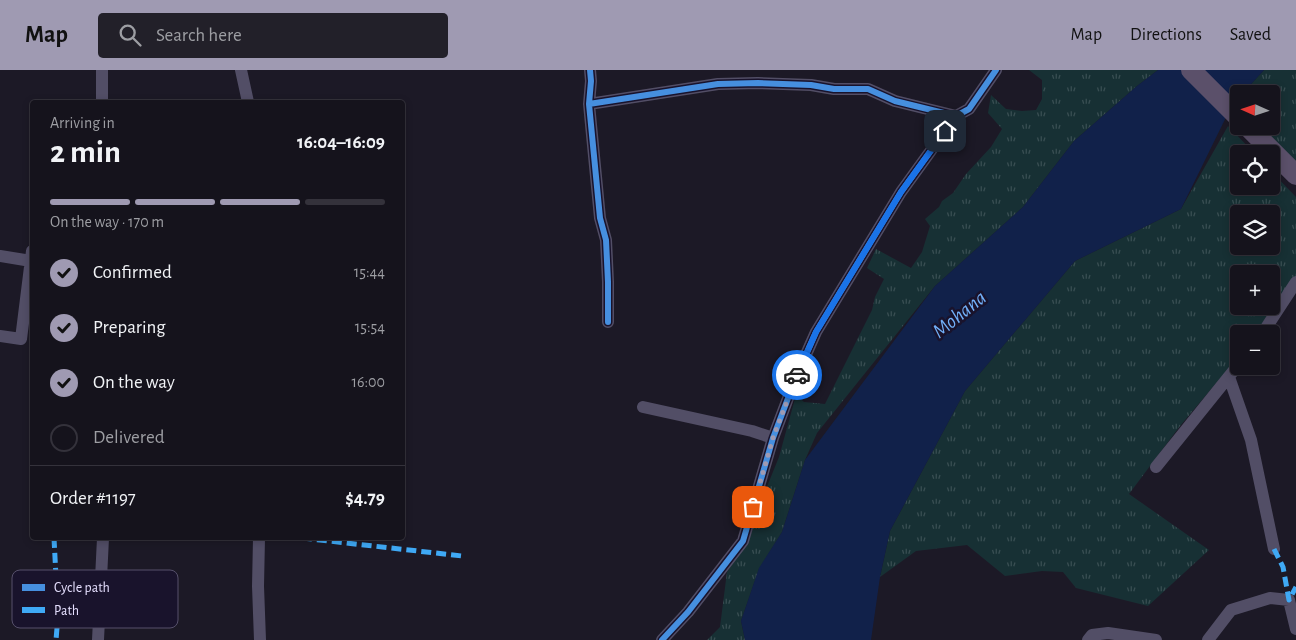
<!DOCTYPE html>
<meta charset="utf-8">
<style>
body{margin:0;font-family:"Alegreya Sans",sans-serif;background:#222029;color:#f1f3f6;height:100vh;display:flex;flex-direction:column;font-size:19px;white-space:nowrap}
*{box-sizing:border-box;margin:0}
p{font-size:16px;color:#9d9ea3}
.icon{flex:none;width:28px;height:28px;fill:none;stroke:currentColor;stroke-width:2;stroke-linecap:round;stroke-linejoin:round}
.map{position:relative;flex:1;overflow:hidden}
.sheet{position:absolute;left:30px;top:30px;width:375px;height:440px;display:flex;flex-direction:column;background:#15131c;border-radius:5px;box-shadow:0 2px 8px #0003,0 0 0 1px #34323b}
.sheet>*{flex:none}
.needle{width:32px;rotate:273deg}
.buttons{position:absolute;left:1230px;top:15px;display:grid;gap:10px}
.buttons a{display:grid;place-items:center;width:50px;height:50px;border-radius:5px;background:#15131c;box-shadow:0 2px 8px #0003,0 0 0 1px #34323b;font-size:25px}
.pin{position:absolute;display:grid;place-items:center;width:42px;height:42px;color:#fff;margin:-21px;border-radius:10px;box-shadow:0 2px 8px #0006}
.courier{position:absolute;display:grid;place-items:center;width:50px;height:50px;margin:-25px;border:4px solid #1a73e8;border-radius:50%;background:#fff;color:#222;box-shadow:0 1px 6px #0007}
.head em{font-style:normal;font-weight:600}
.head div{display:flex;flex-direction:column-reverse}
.head{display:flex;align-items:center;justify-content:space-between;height:85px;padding:0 20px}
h1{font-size:32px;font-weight:600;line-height:38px}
.bar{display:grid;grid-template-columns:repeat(4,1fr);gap:8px 5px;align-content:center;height:60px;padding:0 20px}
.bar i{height:6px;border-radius:4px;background:#34323b}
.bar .current{background:#9f9ab2}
.bar p{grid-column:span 4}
.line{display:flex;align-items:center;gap:12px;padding:0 20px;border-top:1px solid #34323b}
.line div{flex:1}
ol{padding:0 20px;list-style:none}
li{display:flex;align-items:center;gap:15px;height:55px}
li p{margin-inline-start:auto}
li .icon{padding:5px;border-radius:50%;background:#9f9ab2;color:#111;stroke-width:4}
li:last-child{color:#9d9ea3}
li i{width:28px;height:28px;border:2px solid #34323b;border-radius:50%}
header{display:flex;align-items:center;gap:30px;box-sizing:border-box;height:70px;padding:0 25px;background:#9f9ab2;color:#111}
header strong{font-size:24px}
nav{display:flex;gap:28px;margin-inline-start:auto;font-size:18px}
.search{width:350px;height:45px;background:#222029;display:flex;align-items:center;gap:12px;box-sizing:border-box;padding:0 18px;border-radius:5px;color:#9d9ea3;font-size:19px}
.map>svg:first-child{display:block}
.grass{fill:url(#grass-tufts);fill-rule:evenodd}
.water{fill:#11214a}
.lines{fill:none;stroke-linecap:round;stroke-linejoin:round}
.street{stroke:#524e66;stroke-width:12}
.primary{stroke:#5b506a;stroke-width:20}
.quiet{stroke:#3fa9f5;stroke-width:5;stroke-dasharray:10 5;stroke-linecap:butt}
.cycleway-casing{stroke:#19132c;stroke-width:9}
.cycleway{stroke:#468fdf;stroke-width:6}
.done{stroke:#9f9ab2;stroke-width:5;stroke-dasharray:0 9}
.route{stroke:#1a73e8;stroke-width:6}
.labels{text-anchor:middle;stroke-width:5;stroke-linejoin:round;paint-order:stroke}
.water-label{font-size:21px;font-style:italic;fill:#72b0f9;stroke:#19132c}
.key{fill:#19132c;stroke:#56506b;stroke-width:1}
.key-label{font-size:14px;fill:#e5dffe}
</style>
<header>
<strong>Map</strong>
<div class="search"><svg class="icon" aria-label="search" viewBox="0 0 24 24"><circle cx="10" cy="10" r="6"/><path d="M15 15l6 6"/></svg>Search here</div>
<nav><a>Map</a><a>Directions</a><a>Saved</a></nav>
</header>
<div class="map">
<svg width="1296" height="570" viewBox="0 0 1296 570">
<defs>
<pattern id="grass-tufts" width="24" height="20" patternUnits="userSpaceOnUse" patternTransform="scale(1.25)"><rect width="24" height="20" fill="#173034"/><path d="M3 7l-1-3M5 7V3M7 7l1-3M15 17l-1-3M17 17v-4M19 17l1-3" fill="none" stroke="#394e52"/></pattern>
</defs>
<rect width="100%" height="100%" fill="#1c1926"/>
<!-- grass -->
<path class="grass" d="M1029,0h129l-21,16 -63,55 -51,66 -88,79 -118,147 -12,27 -23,72 -23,37 -18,52 4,19h-38l13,-13 7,-55 23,-35 12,-38 17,-42 17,-62 8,7 21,2 47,-94 3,-13 9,-18 -17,-11 9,-19 35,19 11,-16 8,-26 -5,-7 14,-12 3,-6 11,-8 13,-19 25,-27 11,-18 -14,-16 3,-18 15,14 16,2 14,-1 6,-11v-19z
M1264,0h32v96l-42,-40h17v-32h-29z
M1228,56l27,28h-16v32h32v-15l25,26v89l-39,48h-18v22l-59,70 -51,68 80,56 -61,56 -72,-18 -13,-16 -21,-1 -37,5 -38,-31 -51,6 -36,26 10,-46 75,-140 110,-130 106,-52zM1239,144h32v32h-32zM1239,204h32v32h-32z"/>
<!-- water -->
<path class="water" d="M1158,0h106l-22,24h-3v3l-7,8 -51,104 -106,52 -110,130 -75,140 -10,46 -9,63h-126l-4,-19 18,-53 23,-36 23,-72 130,-174 88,-79 51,-66 63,-55z"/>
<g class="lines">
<!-- street -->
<path class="street" d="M241,0l7,32
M590,0l1,11 -2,23 11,114 6,22 2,42v40
M102,32v-32
M589,34l129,-20 40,-1 53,2 23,4h34l27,12 61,15
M0,186l31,5
M1262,264l34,-52
M0,266l21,3 11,-88
M1229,307l22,63 23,109
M643,337l109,24 21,7
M1156,397l83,-103
M259,468l-1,48 2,54
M98,570l5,-102
M662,570l26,-28 55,-71 30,-103 23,-61 20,-45 85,-140 55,-76 13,-7 27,-39
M1088,570l4,-5 16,-2 48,7
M1208,570l23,-30 39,-12 19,2 7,29"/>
<!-- primary -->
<path class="primary" d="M1191,0l48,48
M1247,56l49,49"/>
<!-- quiet -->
<path class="quiet" d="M54,468l4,78 -2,24
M302,468l160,18
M1274,479l9,18 6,33 7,-13"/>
<!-- cycleway casing -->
<g class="cycleway-casing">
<path id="cycleway" d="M590,0l1,11 -2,23 11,114 6,22 2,42v40
M589,34l129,-20 40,-1 53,2 23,4h34l27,12 61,15
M662,570l26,-28 55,-71 30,-103 23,-61 20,-45 85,-140 55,-76 13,-7 27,-39"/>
</g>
<!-- cycleway -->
<use href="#cycleway" class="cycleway"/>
</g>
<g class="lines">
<!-- done -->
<path class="done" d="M753,437l20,-69 24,-63"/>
<!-- route -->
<path class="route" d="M797,305l19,-43 85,-140 44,-61"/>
</g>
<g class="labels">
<!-- water labels -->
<g class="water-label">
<text transform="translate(959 244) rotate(-39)" y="7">Mohana</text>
</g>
</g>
<!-- legend -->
<rect x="12" y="500" width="166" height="58" rx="8" class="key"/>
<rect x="22" y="514" width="23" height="7" fill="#468fdf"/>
<rect x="22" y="537" width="23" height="6" fill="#3fa9f5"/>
<g class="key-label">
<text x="54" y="522">Cycle path</text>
<text x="54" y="545">Path</text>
</g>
</svg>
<div class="buttons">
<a><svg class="needle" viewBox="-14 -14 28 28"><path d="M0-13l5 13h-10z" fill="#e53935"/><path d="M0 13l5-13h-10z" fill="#9d9ea3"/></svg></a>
<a><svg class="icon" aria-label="locate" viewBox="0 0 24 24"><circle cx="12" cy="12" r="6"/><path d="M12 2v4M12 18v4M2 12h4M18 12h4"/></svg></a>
<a><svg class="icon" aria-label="layers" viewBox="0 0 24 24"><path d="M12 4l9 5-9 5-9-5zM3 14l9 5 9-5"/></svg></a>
<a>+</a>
<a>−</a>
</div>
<div class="pin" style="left:753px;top:437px;background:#ea580c"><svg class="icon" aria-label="bag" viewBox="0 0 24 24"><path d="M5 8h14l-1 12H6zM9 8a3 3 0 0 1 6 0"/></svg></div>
<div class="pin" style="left:945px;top:61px;background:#1f2937"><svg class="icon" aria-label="home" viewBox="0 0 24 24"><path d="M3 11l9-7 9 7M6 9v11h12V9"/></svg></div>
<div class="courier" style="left:797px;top:305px"><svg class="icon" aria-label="car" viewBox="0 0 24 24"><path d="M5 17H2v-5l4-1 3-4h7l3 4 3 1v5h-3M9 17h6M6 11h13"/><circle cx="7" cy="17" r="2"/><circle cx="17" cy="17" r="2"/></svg></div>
<section class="sheet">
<div class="head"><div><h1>2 min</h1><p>Arriving in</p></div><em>16:04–16:09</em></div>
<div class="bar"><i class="current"></i><i class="current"></i><i class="current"></i><i></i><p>On the way · 170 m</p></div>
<ol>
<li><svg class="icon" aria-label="check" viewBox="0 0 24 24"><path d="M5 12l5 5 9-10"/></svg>Confirmed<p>15:44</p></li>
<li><svg class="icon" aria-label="check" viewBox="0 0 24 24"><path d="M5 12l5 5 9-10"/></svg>Preparing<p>15:54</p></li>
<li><svg class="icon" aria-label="check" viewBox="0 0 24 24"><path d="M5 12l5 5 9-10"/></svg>On the way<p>16:00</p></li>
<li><i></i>Delivered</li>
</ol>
<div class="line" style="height:65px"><div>Order #1197</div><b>$4.79</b></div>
</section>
</div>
